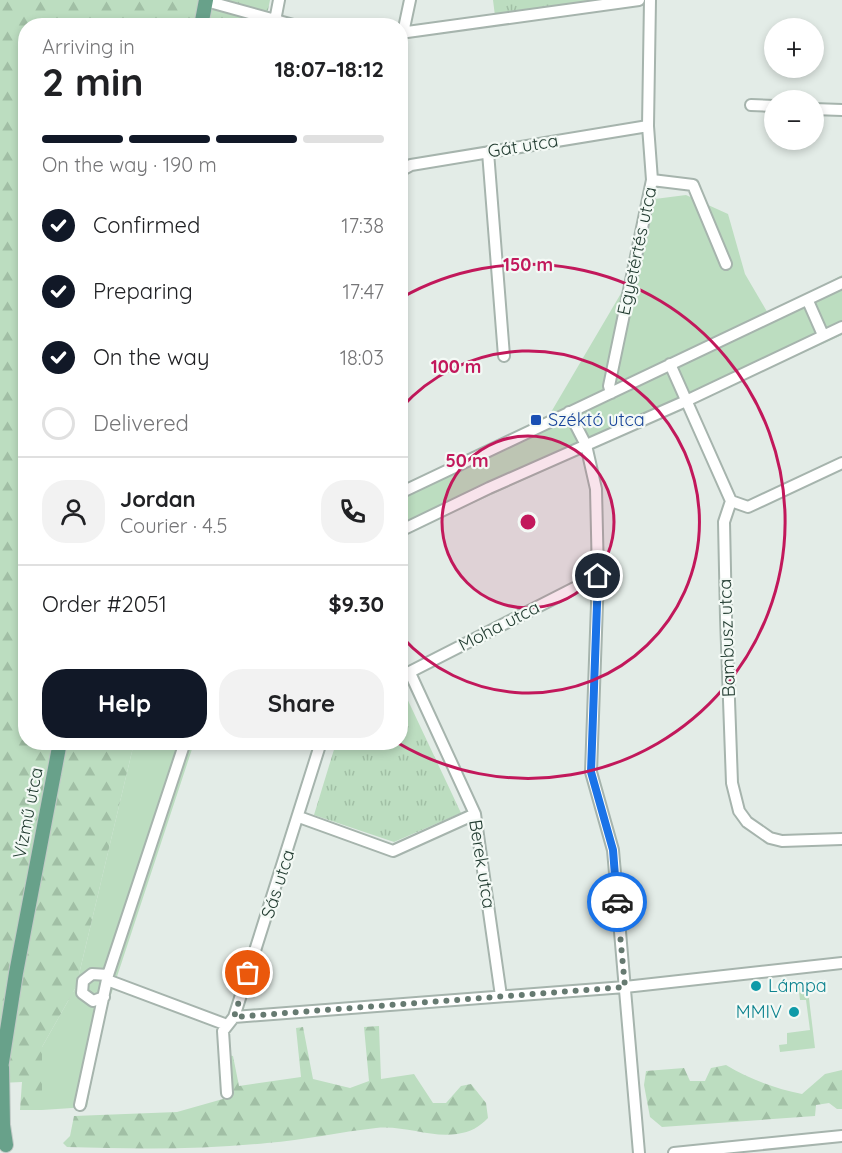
<!DOCTYPE html>
<meta charset="utf-8">
<style>
body{margin:0;font-family:Quicksand,sans-serif;background:#f2f2f2;color:#202124;height:100vh;display:flex;flex-direction:column;font-size:22px;white-space:nowrap}
*{box-sizing:border-box;margin:0}
p{font-size:20px;color:#757577}
.icon{flex:none;width:33px;height:33px;fill:none;stroke:currentColor;stroke-width:2;stroke-linecap:round;stroke-linejoin:round}
.map{position:relative;flex:1;overflow:hidden}
.drawer{position:absolute;left:18px;top:18px;width:390px;height:732px;display:flex;flex-direction:column;background:#fff;border-radius:24px;box-shadow:0 3px 9px #0003}
.drawer>*{flex:none}
.controls{position:absolute;left:764px;top:18px;display:grid;gap:12px}
.controls a{display:grid;place-items:center;width:60px;height:60px;border-radius:50%;background:#fff;box-shadow:0 3px 9px #0003;font-size:30px}
.pin{position:absolute;display:grid;place-items:center;width:51px;height:51px;color:#fff;margin:-26px;border:3px solid #fff;border-radius:50%;box-shadow:0 2px 6px #0007}
.courier{position:absolute;display:grid;place-items:center;width:60px;height:60px;margin:-30px;border:4px solid #1a73e8;border-radius:50%;background:#fff;color:#222;box-shadow:0 2px 8px #0007}
.headline em{font-style:normal;font-weight:800}
.headline div{display:flex;flex-direction:column-reverse}
.headline{display:flex;align-items:center;justify-content:space-between;height:102px;padding:0 24px}
h1{font-size:39px;font-weight:800;line-height:45px}
.bar{display:grid;grid-template-columns:repeat(4,1fr);gap:9px 6px;align-content:center;height:72px;padding:0 24px}
.bar i{height:8px;border-radius:4px;background:#e0e0e0}
.bar .on{background:#111827}
.bar p{grid-column:span 4}
.line{display:flex;align-items:center;gap:15px;padding:0 24px;border-top:2px solid #e0e0e0}
.line div{flex:1}
.round{display:grid;place-items:center;flex:none;width:63px;height:63px;border-radius:24px;background:#f2f2f2}
ol{padding:0 24px;list-style:none}
li{display:flex;align-items:center;gap:18px;height:66px}
li p{margin-inline-start:auto}
li .icon{padding:6px;border-radius:50%;background:#111827;color:#fff;stroke-width:4}
li:last-child{color:#757577}
li i{width:33px;height:33px;border:3px solid #e0e0e0;border-radius:50%}
.action{display:flex;gap:12px;margin-top:auto;padding:12px 24px}
.action a{flex:1;height:69px;border-radius:24px;background:#111827;color:#fff;font-size:24px;font-weight:800;line-height:69px;text-align:center}
.action a+a{background:#f2f2f2;color:#202124}
.map>svg:first-child{display:block}
.grass{fill:#bcddc0}
.forest{fill:url(#forest-firs)}
.park{fill:url(#park-tufts)}
.lines{fill:none;stroke-linecap:round;stroke-linejoin:round}
.minor-casing{stroke:#a6b4ad;stroke-width:14}
.major-casing{stroke:#c1c9c6;stroke-width:16}
.minor{stroke:#fff;stroke-width:10}
.major{stroke:#68a18a;stroke-width:14}
.done{stroke:#667a71;stroke-width:6;stroke-dasharray:0 10.8}
.route{stroke:#1a73e8;stroke-width:8}
.ring{fill:none;stroke:#c2185b;stroke-width:3}
.transit-dot{fill:#1a4fb4;stroke:#f3f9f5;stroke-width:2}
.culture-dot{fill:#0f9aa8;stroke:#f3f9f5;stroke-width:2}
.labels{text-anchor:middle;stroke-width:4.5;stroke-linejoin:round;paint-order:stroke}
.street-label{font-size:18px;fill:#233d32;stroke:#f3f9f5}
.transit-label{font-size:18px;fill:#164399;stroke:#f3f9f5;text-anchor:start}
.culture-label{font-size:18px;fill:#0d838f;stroke:#f3f9f5;text-anchor:start}
.centre{fill:#c2185b;stroke:#f3f9f5;stroke-width:3}
.ring-label{font-size:18px;text-anchor:middle;font-weight:bold;fill:#c2185b;stroke:#f3f9f5;stroke-width:4.5;stroke-linejoin:round;paint-order:stroke}
</style>
<div class="map">
<svg width="842" height="1153" viewBox="0 0 842 1153">
<defs>
<pattern id="forest-firs" width="22" height="20" patternUnits="userSpaceOnUse" patternTransform="scale(1.5)"><rect width="22" height="20" fill="#bcddc0"/><path d="M5 1l3.5 6h-7zM16 11l3.5 6h-7z" fill="#a1bfa5"/></pattern>
<pattern id="park-tufts" width="24" height="20" patternUnits="userSpaceOnUse" patternTransform="scale(1.5)"><rect width="24" height="20" fill="#bcddc0"/><path d="M3 7l-1-3M5 7V3M7 7l1-3M15 17l-1-3M17 17v-4M19 17l1-3" fill="none" stroke="#a1bfa5"/></pattern>
</defs>
<rect width="100%" height="100%" fill="#e3ece7"/>
<!-- grass -->
<path class="grass" d="M686,195l42,19 17,60 24,41 73,-40v60l-441,201 -1,-48 147,-69 76,-129 24,-90z
M134,743h60l-91,276 -16,88 -45,3v-63l34,-60z
M807,982l8,66 -35,4 -1,-7 8,-1v-11l23,-3 -4,-30h-6l-2,-17z"/>
<!-- forest -->
<path class="forest" d="M0,0h270l-5,25 -239,1v716l108,1 -58,244 -34,60v63h-22l2,-28 -22,1z
M379,1026l2,53 33,-5 19,29h13l15,-17 10,-2 15,19 2,15c-9,9 -17,14 -31,16 -27,4 -53,-9 -81,-6 -36,4 -72,12 -109,15 -66,7 -134,6 -200,4l-4,-4 7,-7 4,-20 103,-4 53,-15 -3,-42 6,1 6,30 62,-9 -5,-49 7,-1 10,52 37,9 19,-7 -5,-54z
M726,1065c23,14 50,24 76,29l23,-20 17,-4v39h-5l-8,-6 -13,2 -1,11 -153,11 -12,-10 -6,-32 2,-14 38,-3 6,13h15l6,-13z"/>
<!-- park -->
<path class="park" d="M493,0h107l-105,16z
M404,692l57,121 -67,29 -80,-27 22,-72 64,-1 1,-48z"/>
<g class="lines">
<!-- minor casing -->
<g class="minor-casing">
<path id="minor" d="M206,1l91,25
M274,26l5,-26
M400,33l239,-33
M403,33l7,-33
M751,105l23,1
M813,109l29,1
M488,152l16,204
M400,171l11,-6 237,-39
M652,180l41,5 33,79
M808,301l15,34
M670,364l61,137 -7,21 2,95 6,166 7,28 8,11 23,16 12,3 60,-2
M611,393l-2,-7 43,-206 -4,-54 2,-126
M569,412l17,33 10,44 2,87 -7,196 22,78 26,303
M400,493l442,-210
M731,501l17,6 94,-44
M400,531l89,-43 197,-87 156,-74
M410,673l65,141 26,182
M400,677l198,-101
M299,817l94,34 82,-37
M107,980l120,45
M104,997l-11,4 -11,-8 1,-12 9,-7 16,1
M234,1017l391,-30 217,-24
M227,1093l-4,-62 11,-14 87,-275
M80,1105l28,-130 77,-233
M674,1153l168,-17"/>
</g>
<!-- major casing -->
<g class="major-casing">
<path id="major" d="M201,26l5,-26
M2,1067l1,58 3,20
M0,1075l16,-102 44,-231"/>
</g>
<!-- minor -->
<use href="#minor" class="minor"/>
<!-- major -->
<use href="#major" class="major"/>
</g>
<g class="lines">
<!-- done -->
<path class="done" d="M248,973l-14,44 391,-30 -8,-85"/>
<!-- route -->
<path class="route" d="M598,576l-7,196 22,78 4,52"/>
</g>
<!-- distance rings -->
<circle cx="528" cy="522" r="86" fill="#c2185b" fill-opacity=".12"/>
<g class="ring">
<circle cx="528" cy="522" r="86"/>
<path d="M401 408A171 171 0 1 1 401 636"/>
<path d="M401 298A257 257 0 1 1 398 743"/>
</g>
<!-- markers -->
<rect class="transit-dot" x="530" y="414" width="12" height="12" rx="3"/>
<g class="culture-dot">
<circle cx="756" cy="986" r="6"/>
<circle cx="794" cy="1012" r="6"/>
</g>
<g class="labels">
<!-- street labels -->
<g class="street-label">
<text transform="translate(523 146) rotate(-9)" y="6">Gát utca</text>
<text transform="translate(637 251) rotate(-78)" y="6">Egyetértés utca</text>
<text transform="translate(499 626) rotate(-27)" y="6">Moha utca</text>
<text transform="translate(727 638) rotate(-92)" y="6">Bambusz utca</text>
<text transform="translate(28 813) rotate(-79)" y="6">Vízmű utca</text>
<text transform="translate(482 864) rotate(81)" y="6">Berek utca</text>
<text transform="translate(278 884) rotate(-72)" y="6">Sás utca</text>
</g>
<!-- transit labels -->
<g class="transit-label">
<text x="548" y="426">Széktó utca</text>
</g>
<!-- culture labels -->
<g class="culture-label">
<text x="768" y="992">Lámpa</text>
<text x="782" y="1018" text-anchor="end">MMIV</text>
</g>
</g>
<circle cx="528" cy="522" r="9" class="centre"/>
<g class="ring-label">
<text x="528" y="271">150 m</text>
<text x="456" y="373">100 m</text>
<text x="467" y="467">50 m</text>
</g>
</svg>
<div class="controls">
<a>+</a>
<a>−</a>
</div>
<div class="pin" style="left:248px;top:973px;background:#ea580c"><svg class="icon" aria-label="bag" viewBox="0 0 24 24"><path d="M5 8h14l-1 12H6zM9 8a3 3 0 0 1 6 0"/></svg></div>
<div class="pin" style="left:598px;top:576px;background:#1f2937"><svg class="icon" aria-label="home" viewBox="0 0 24 24"><path d="M3 11l9-7 9 7M6 9v11h12V9"/></svg></div>
<div class="courier" style="left:617px;top:902px"><svg class="icon" aria-label="car" viewBox="0 0 24 24"><path d="M5 17H2v-5l4-1 3-4h7l3 4 3 1v5h-3M9 17h6M6 11h13"/><circle cx="7" cy="17" r="2"/><circle cx="17" cy="17" r="2"/></svg></div>
<section class="drawer">
<div class="headline"><div><h1>2 min</h1><p>Arriving in</p></div><em>18:07–18:12</em></div>
<div class="bar"><i class="on"></i><i class="on"></i><i class="on"></i><i></i><p>On the way · 190 m</p></div>
<ol>
<li><svg class="icon" aria-label="check" viewBox="0 0 24 24"><path d="M5 12l5 5 9-10"/></svg>Confirmed<p>17:38</p></li>
<li><svg class="icon" aria-label="check" viewBox="0 0 24 24"><path d="M5 12l5 5 9-10"/></svg>Preparing<p>17:47</p></li>
<li><svg class="icon" aria-label="check" viewBox="0 0 24 24"><path d="M5 12l5 5 9-10"/></svg>On the way<p>18:03</p></li>
<li><i></i>Delivered</li>
</ol>
<div class="line" style="height:108px"><a class="round"><svg class="icon" aria-label="person" viewBox="0 0 24 24"><circle cx="12" cy="8" r="4"/><path d="M4 21q1-7 8-7t8 7"/></svg></a><div><b>Jordan</b><p>Courier · 4.5</p></div><a class="round"><svg class="icon" aria-label="phone" viewBox="0 0 24 24"><path d="M5 4h4l2 5-3 2q2 4 5 5l2-3 5 2v4C11 20 4 13 5 4z"/></svg></a></div>
<div class="line" style="height:78px"><div>Order #2051</div><b>$9.30</b></div>
<div class="action"><a>Help</a><a>Share</a></div>
</section>
</div>
